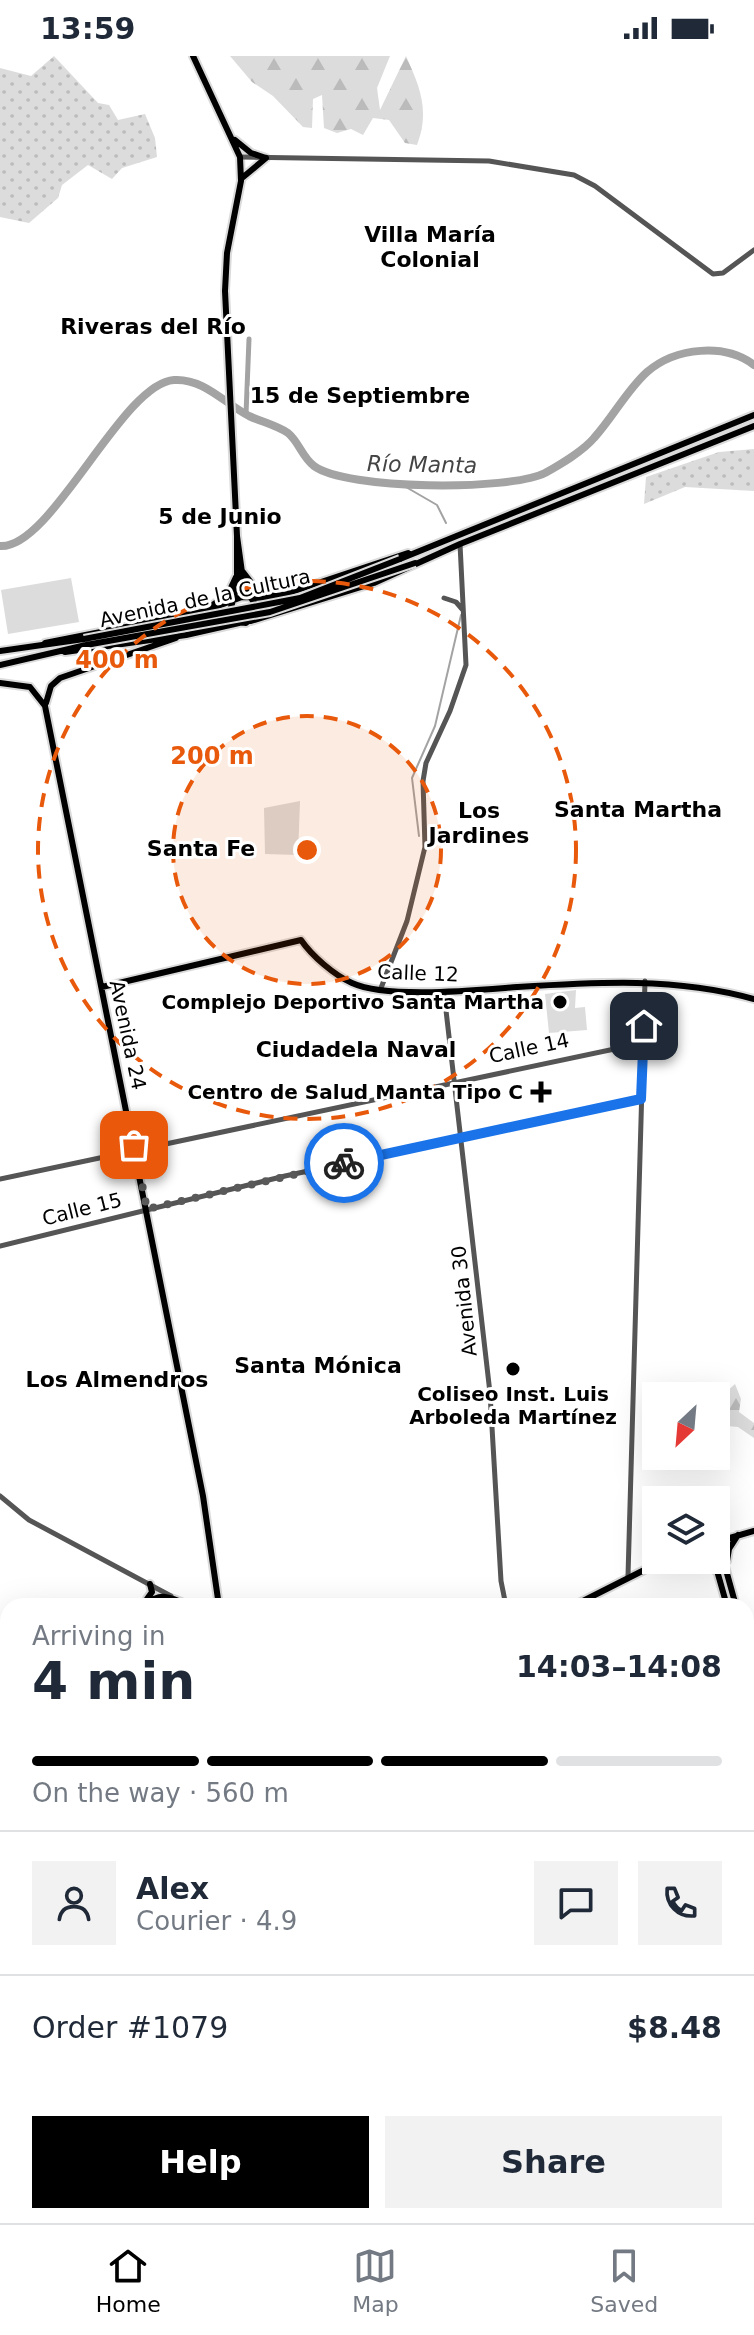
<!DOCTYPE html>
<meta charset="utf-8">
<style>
body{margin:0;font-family:"DejaVu Sans",sans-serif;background:#f2f2f3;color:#1f2937;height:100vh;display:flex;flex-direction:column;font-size:30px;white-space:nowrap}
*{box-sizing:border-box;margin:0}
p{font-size:26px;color:#747a83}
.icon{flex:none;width:44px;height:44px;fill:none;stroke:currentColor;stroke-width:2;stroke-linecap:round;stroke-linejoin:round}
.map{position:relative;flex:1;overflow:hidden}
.side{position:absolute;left:0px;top:1542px;width:754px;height:626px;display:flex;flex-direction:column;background:#fff;border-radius:24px 24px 0 0;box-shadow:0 8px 32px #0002}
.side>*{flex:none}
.needle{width:52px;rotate:206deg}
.buttons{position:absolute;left:642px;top:1326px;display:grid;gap:16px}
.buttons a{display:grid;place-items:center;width:88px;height:88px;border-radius:0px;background:#fff;box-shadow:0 8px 32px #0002;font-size:40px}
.pin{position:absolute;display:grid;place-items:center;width:68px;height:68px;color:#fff;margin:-34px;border-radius:16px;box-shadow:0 4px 12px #0006}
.courier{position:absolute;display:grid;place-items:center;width:80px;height:80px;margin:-40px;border:6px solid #1a73e8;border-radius:50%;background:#fff;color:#222;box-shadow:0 2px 10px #0007}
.head em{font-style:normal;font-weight:700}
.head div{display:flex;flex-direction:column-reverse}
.head{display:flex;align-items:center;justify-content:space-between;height:136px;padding:0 32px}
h1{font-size:52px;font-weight:700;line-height:60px}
.bar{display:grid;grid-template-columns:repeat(4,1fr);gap:12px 8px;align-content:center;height:96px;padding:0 32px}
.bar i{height:10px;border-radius:6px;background:#e0e1e3}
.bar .active{background:#000}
.bar p{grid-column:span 4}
.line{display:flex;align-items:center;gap:20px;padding:0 32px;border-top:2px solid #e0e1e3}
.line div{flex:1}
.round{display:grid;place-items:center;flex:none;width:84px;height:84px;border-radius:0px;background:#f2f2f3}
.cta{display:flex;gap:16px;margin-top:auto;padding:16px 32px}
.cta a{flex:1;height:92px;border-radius:0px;background:#000;color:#fff;font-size:32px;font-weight:700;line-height:92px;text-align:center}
.cta a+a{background:#f2f2f3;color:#1f2937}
.status{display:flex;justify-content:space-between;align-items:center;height:56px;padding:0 40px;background:#fff;direction:ltr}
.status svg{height:22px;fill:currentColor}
.dock{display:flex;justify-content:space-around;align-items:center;height:112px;border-top:2px solid #e0e1e3;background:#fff;font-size:22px;color:#747a83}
.dock a{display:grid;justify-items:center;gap:4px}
.dock .active{color:#000}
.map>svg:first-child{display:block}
.grass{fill:url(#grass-dots)}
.forest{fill:url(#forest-firs)}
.pitch{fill:#dcdcdc}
.water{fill:#a3a3a3}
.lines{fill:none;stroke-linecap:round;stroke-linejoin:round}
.stream{stroke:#a3a3a3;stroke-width:2}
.canal{stroke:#a3a3a3;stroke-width:5}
.river{stroke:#a3a3a3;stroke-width:8}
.major-casing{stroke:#dbdbdb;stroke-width:10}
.minor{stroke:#555;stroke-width:5}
.major{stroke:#000;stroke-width:6}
.major-bridge-casing{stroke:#dbdbdb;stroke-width:10;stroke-linecap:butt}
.major-bridge{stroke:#000;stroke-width:6}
.done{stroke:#595959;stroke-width:8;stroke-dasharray:0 14.4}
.route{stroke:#1a73e8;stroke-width:10}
.ring{fill:none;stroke:#e8590c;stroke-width:4;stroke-dasharray:14 10}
.poi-dot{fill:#000;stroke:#fff;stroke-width:3}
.labels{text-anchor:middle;stroke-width:6;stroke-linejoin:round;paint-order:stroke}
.street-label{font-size:20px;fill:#000;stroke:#fff}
.poi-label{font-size:20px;font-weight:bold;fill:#000;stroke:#fff;text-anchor:end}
.neighbourhood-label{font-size:22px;font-weight:bold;fill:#000;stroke:#fff}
.water-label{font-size:22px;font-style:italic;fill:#444;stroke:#fff}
.centre{fill:#e8590c;stroke:#fff;stroke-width:4}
.ring-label{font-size:24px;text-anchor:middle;font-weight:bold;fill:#e8590c;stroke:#fff;stroke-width:6;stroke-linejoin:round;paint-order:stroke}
</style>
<div class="status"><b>13:59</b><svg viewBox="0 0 49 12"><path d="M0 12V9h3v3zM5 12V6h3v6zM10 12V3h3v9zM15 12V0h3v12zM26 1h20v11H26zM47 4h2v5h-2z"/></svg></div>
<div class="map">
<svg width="754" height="2167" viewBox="0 0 754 2167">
<defs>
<pattern id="grass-dots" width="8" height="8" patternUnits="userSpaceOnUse" patternTransform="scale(2)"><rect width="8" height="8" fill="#dcdcdc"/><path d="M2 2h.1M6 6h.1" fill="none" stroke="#bbb" stroke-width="1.8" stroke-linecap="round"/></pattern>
<pattern id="forest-firs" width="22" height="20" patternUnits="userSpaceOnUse" patternTransform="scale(2)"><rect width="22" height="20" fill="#dcdcdc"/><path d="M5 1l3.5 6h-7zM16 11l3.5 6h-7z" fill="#bbb"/></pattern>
</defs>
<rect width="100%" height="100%" fill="#fff"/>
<!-- grass -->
<path class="grass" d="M54,0l44,47 11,2 9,15 27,-6 10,24 2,19 -35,11 -10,11 -24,-14 -26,20 -4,13 -29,25 -29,-6v-149l31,8z
M754,393v42l-69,-4 -41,17 2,-27 73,-25z"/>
<!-- forest -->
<path class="forest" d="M230,0h160l-13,32 3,22 26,-54c14,31 24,55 11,89l-12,-2 -16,-23 -16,-2 -10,17 -12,-6 -14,4 -13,-5 -2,-33 -9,4 -1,29 -9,-1 -30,-31 -21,-14z
M735,1328l6,15 -2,13 15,11v15l-16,-11 -22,-2v-24z"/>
<!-- pitch -->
<path class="pitch" d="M71,522l8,44 -71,12 -7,-44z
M300,745l-2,54 -33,-1 -1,-46z
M576,934l-1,18 10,-1 2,23 -38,3 -4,-39z"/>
<!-- water -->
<path class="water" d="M0,1847h8v313h738v-218l8,1v224h-754z"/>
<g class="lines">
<!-- stream -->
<path class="stream" d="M399,427l38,22 9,18
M419,780l-7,-58 23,-52 26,-111"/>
<!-- canal -->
<path class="canal" d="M246,358l3,-75"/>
<!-- river -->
<path class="river" d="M0,490c51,4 122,-163 174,-166 30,-2 51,24 75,36 13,6 27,9 39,17 11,9 14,24 26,33 32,24 195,25 231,7 16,-9 37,-21 49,-35 19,-21 33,-48 53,-66 29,-25 78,-29 107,-7"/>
<!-- major casing -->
<g class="major-casing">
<path id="major" d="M193,0l47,101 1,24 -14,72 -2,38 12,245 7,51 11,17v12l-9,7 -8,-1 -8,-11 7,-25v-50
M235,84l16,13 15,5
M242,122l24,-20
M400,503l354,-144
M243,516l13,17 22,6
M210,551l18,-13 8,-17
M251,565l123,-38 86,-39 294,-118
M45,587l157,-31 40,-15 31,1 135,-45
M0,595l84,-12
M65,596l121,-17 53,-12
M0,609l86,-20
M0,627l30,4 15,19 158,790 16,110
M46,647l5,-17 9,-8 116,-40
M102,931l199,-47c11,16 33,35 51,43 35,16 125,7 165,4 80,-5 159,-10 237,12
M718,1485l18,65
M716,1486l38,-11
M704,1504l12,11
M714,1504l13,46
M727,1505l2,-12 9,-14
M147,1543l5,-7 -2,-8
M143,1550c18,-15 28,-9 47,0
M154,1550l24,-5
M573,1550l91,-46
M746,1667l8,75
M0,1705l8,2
M0,1713l8,3
M746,1753l5,46"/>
</g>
<!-- minor -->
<path class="minor" d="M240,101l249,4 85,14 21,11 118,88 10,-1 31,-23
M444,542l12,4 6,7
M381,932l26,-67 18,-74 -2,-66 3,-18 24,-52 16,-46 -6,-121
M444,937l46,400 11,188 5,25
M0,1123l643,-136
M0,1190l285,-70 356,-77
M0,1440l29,24 142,76
M628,1520l17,-595"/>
<!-- major -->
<use href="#major" class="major"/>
<!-- major-bridge casing -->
<g class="major-bridge-casing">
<path id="major-bridge" d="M84,583l216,-41 100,-39
M86,589l184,-33 145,-49"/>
</g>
<!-- major-bridge -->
<use href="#major-bridge" class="major-bridge"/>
</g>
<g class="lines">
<!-- done -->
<path class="done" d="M134,1089l13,64 197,-46"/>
<!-- route -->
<path class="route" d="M344,1107l297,-64 3,-73"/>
</g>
<!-- distance rings -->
<circle cx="307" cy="794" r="134" fill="#e8590c" fill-opacity=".12"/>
<g class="ring">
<circle cx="307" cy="794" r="134"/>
<circle cx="307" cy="794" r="269"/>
</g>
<!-- markers -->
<g class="poi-dot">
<circle cx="560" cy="946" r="8"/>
<path d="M537 1024h8v8h8v8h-8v8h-8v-8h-8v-8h8z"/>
<circle cx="513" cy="1313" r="8"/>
</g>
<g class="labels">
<!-- street labels -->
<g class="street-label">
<text transform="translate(205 542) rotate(-12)" y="7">Avenida de la Cultura</text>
<text transform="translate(418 917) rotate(2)" y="7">Calle 12</text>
<text transform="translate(128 979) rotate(78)" y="7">Avenida 24</text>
<text transform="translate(529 992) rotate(-12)" y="7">Calle 14</text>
<text transform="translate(82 1153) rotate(-14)" y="7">Calle 15</text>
<text transform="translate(464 1245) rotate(-96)" y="7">Avenida 30</text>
</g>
<!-- poi labels -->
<g class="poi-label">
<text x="544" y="953">Complejo Deportivo Santa Martha</text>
<text x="523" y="1043">Centro de Salud Manta Tipo C</text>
<text x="513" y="1345" text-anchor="middle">Coliseo Inst. Luis<tspan x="513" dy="23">Arboleda Martínez</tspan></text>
</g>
<!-- neighbourhood labels -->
<g class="neighbourhood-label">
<text x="430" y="186">Villa María<tspan x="430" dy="25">Colonial</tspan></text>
<text x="153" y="278">Riveras del Río</text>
<text x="360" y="347">15 de Septiembre</text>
<text x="220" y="468">5 de Junio</text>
<text x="638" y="761">Santa Martha</text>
<text x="479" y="762">Los<tspan x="479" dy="25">Jardines</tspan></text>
<text x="201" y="800">Santa Fe</text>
<text x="356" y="1001">Ciudadela Naval</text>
<text x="318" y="1317">Santa Mónica</text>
<text x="117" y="1331">Los Almendros</text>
</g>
<!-- water labels -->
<g class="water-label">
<text transform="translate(422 408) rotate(1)" y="8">Río Manta</text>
</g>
</g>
<circle cx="307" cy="794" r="12" class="centre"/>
<g class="ring-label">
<text x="117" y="612">400 m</text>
<text x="212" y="708">200 m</text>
</g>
</svg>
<div class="buttons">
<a><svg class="needle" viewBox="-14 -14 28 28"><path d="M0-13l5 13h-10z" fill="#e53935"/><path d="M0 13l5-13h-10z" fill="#747a83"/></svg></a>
<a><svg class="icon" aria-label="layers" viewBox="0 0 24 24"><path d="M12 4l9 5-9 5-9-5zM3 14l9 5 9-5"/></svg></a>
</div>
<div class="pin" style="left:134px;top:1089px;background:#ea580c"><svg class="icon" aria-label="bag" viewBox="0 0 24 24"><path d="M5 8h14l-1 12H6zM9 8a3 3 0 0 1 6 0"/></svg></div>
<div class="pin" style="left:644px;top:970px;background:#1f2937"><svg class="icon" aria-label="home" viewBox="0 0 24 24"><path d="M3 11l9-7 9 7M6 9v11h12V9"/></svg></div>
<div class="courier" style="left:344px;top:1107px"><svg class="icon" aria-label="bike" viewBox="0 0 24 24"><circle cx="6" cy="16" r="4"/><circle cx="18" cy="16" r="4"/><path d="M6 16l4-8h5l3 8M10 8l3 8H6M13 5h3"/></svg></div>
<section class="side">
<div class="head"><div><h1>4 min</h1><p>Arriving in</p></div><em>14:03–14:08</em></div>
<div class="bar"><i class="active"></i><i class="active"></i><i class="active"></i><i></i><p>On the way · 560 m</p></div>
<div class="line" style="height:144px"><a class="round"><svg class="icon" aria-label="person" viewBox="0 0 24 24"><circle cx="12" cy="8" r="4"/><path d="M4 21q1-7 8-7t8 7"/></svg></a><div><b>Alex</b><p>Courier · 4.9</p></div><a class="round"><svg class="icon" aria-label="chat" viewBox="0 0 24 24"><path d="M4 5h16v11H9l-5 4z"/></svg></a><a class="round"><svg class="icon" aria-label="phone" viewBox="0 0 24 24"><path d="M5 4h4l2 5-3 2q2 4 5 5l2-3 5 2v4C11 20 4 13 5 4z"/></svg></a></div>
<div class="line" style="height:104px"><div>Order #1079</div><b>$8.48</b></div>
<div class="cta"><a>Help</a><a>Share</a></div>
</section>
</div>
<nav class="dock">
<a class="active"><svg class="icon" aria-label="home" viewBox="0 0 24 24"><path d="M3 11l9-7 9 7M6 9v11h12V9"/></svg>Home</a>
<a><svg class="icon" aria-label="map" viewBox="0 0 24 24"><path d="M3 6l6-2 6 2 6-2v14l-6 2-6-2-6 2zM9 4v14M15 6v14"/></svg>Map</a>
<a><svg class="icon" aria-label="saved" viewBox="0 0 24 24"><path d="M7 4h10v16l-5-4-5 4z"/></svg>Saved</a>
</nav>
